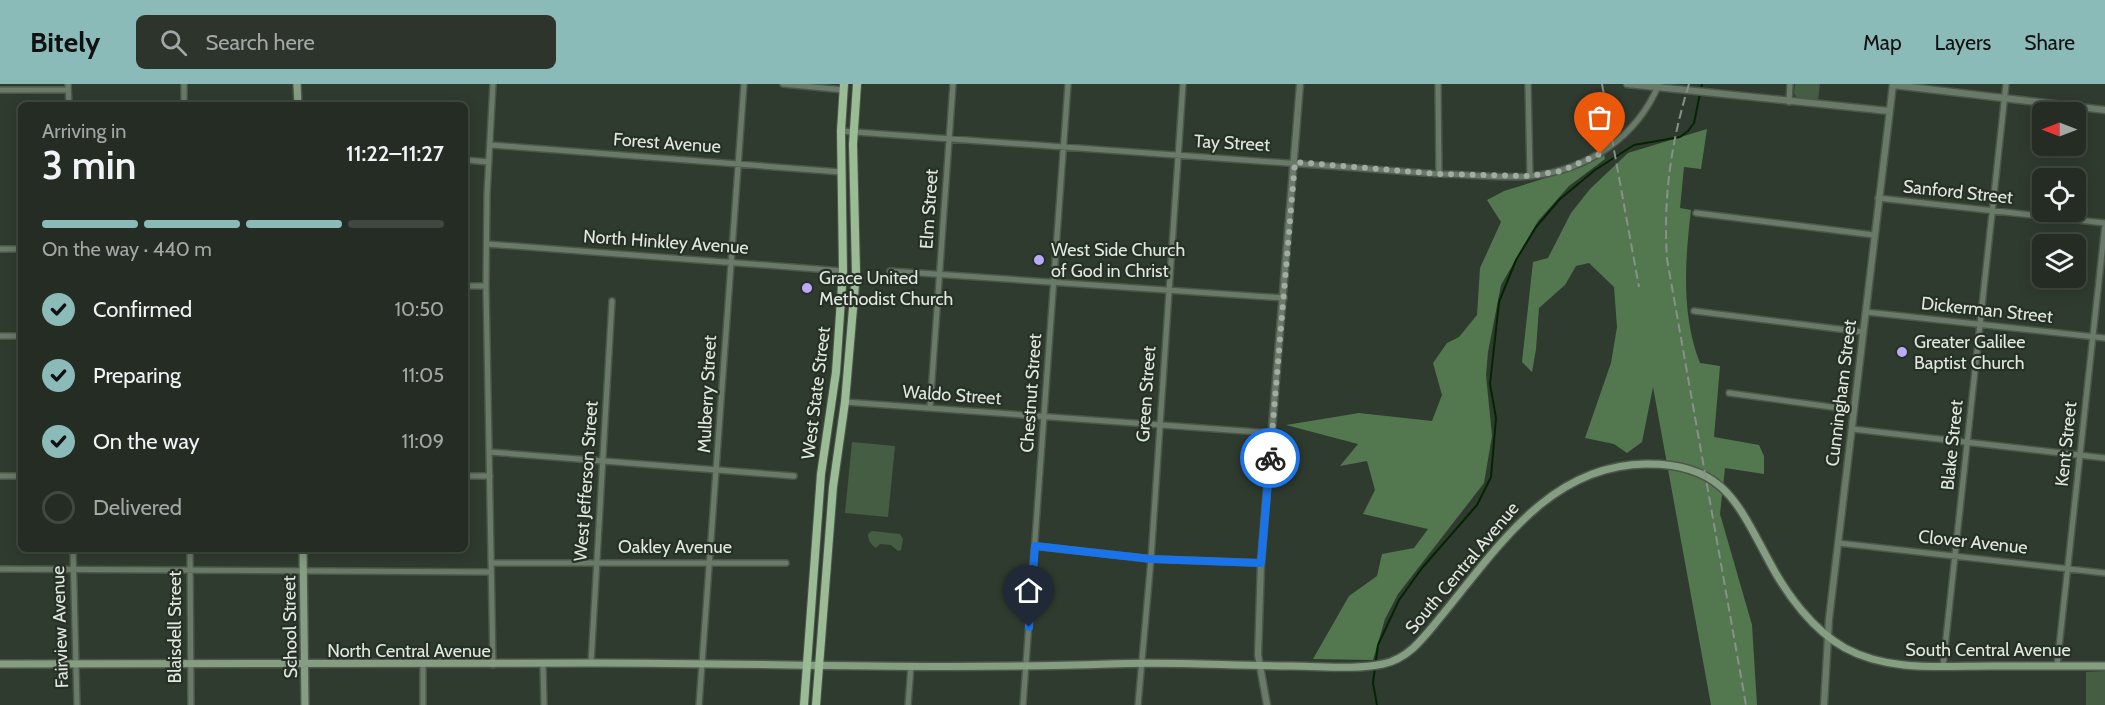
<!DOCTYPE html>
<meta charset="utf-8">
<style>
body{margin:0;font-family:Cabin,sans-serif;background:#2c342b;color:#f1f3f6;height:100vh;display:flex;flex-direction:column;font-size:22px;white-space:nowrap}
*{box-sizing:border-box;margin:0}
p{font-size:20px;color:#a3a7a6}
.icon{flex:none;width:33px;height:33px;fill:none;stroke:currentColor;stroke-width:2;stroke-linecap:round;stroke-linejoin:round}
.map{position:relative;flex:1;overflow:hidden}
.drawer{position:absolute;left:18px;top:18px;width:450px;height:450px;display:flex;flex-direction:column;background:#242c23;border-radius:9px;box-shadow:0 3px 15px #0003,0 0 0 2px #414841}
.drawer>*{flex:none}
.needle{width:39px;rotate:270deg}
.tools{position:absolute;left:2032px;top:18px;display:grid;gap:12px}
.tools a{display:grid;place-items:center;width:54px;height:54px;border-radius:9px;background:#242c23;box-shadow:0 3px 15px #0003,0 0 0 2px #414841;font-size:30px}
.pin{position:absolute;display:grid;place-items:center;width:51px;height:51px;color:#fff;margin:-62px -26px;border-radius:50% 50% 50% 0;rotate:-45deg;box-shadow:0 0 6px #0007}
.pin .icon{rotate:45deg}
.courier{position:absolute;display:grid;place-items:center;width:60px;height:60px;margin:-30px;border:4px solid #1a73e8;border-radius:50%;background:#fff;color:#222;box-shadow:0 2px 8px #0007}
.headline em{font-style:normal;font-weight:600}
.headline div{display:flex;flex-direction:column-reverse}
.headline{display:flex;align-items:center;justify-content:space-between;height:102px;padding:0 24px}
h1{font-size:39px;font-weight:600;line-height:45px}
.bar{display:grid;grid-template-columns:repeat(4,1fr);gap:9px 6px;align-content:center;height:72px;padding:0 24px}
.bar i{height:8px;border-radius:4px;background:#414841}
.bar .active{background:#8bbbb9}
.bar p{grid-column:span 4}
ol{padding:0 24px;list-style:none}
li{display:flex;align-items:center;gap:18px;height:66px}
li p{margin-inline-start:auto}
li .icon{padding:6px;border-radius:50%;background:#8bbbb9;color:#111;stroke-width:4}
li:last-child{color:#a3a7a6}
li i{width:33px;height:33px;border:3px solid #414841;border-radius:50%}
header{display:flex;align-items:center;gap:36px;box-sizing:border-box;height:84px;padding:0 30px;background:#8bbbb9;color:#111}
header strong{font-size:28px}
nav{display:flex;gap:33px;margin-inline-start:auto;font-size:21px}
.search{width:420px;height:54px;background:#2c342b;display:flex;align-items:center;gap:15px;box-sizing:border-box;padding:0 21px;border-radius:9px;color:#a3a7a6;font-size:22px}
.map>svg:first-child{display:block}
.green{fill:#455d43}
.forest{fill:#537850}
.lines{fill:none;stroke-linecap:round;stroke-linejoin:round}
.stream{stroke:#032502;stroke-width:2}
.minor-casing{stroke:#4c574b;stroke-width:8}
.tertiary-casing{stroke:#4c574b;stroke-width:9}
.secondary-casing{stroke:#4c574b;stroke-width:10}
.primary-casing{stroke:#4c574b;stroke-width:10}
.minor{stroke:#6a7a68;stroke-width:5}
.tertiary{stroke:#6a7a68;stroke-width:6}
.secondary{stroke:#859e82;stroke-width:7}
.primary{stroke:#9abb96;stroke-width:8}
.rail{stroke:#889188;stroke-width:2;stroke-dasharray:9 4.5;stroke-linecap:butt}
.done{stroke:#a3aba3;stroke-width:6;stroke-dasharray:0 10.8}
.route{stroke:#1a73e8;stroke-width:8}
.poi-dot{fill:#b9abf7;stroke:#263025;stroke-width:2}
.labels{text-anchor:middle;stroke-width:4.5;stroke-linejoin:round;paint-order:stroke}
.street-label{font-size:18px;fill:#e1e8e1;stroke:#263025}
.poi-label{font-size:18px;fill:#e1e8e1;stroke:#263025;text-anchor:start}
</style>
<header>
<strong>Bitely</strong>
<div class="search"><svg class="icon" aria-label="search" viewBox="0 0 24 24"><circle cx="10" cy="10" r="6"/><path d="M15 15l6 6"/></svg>Search here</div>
<nav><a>Map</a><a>Layers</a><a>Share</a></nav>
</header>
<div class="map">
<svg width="2105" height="621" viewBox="0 0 2105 621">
<rect width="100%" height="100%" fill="#303b2f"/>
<!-- green -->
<path class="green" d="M1795,0h25l-2,16 -21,-2 -3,-5z
M852,358l43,4 -7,71 -43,-4z
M872,447l28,3 3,5 -2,11 -3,1 -7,-6 -11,-1 -4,4c-5,-3 -8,-8 -8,-14z
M2105,587v34h-19v-33z"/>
<!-- forest -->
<path class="forest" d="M1707,45l-6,40 -17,-2 -4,41 11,2c-6,50 -10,105 9,153l20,3 -6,71 45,8 5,11v18l-39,-6 -5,46 32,111 5,80h-46l-58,-318 -11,55 -15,11 -13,-9 -29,-6 26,-75 6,-36 -3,-40 -25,-24 -13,3 -11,19 -26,23 -3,41 -4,23 -10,-10 11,-100 15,-4 23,-45 19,-24 38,-36z
M1604,70l1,5 -36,27 -31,35 -37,64 -13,67 -2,23 6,61 -8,47 -86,111 -13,25 -12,41 -60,-1 36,-63 28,-20 5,-22 32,-6 14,-19 -65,-15 12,-24 -8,-29 -27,5 18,-22 -72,-19 73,-12 73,8 10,-26 -9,-32 14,-20 12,-6 18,-22 3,-47 21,-46 -14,-22 17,-9 80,-25z"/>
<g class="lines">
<!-- stream -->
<path class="stream" d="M1377,621l-4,-22 5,-38 21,-45 23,-32 55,-63 14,-28 5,-59 -6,-34 9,-82 17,-42 20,-33 24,-28 35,-29 39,-25 46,-8 8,-6 6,-8 8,-39"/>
<!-- minor casing -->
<g class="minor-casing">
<path id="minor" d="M68,0l1,21
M184,0v21
M783,0l61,6
M1438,0l1,90
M1528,0l2,92
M0,6h68
M1789,18l1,-18
M841,47l598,43c30,0 62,5 92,2 57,-6 106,-39 128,-92
M491,61l350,27
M465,76l24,2
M1878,114l227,25
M1696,129l178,22
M487,160l356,27
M0,165h21
M890,187l394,27
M465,202h21
M1694,227l169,21
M1866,228l239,26
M0,252h21
M1729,309l125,17
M845,318l428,31
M930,324l23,-324
M1852,345l253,29
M490,368l304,24
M0,392h21
M465,392h25
M1838,459l267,30
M1035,462l116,13 110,4
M73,465l4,156
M190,465l1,156
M491,479h295
M0,485l490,3
M591,579l21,-362
M543,580l1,41
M423,581v40
M493,581l-7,-379 1,-92 6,-110
M1943,582l63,-582
M2057,582l48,-441
M699,621l45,-621
M908,621l3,-39
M1023,621l45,-621
M1138,621l13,-146 32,-475"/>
</g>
<!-- tertiary casing -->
<g class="tertiary-casing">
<path id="tertiary" d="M1627,0l262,27
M1893,1l212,25
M1267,621l-9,-50 3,-92 39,-479
M1824,621l5,-86 64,-535"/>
</g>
<!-- secondary casing -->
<g class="secondary-casing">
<path id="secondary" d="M297,0l1,21
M303,465l2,156
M0,580c198,1 396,-1 595,-1 171,0 343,7 514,1 61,-3 122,2 183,2 30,0 62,4 91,-2 28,-6 43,-30 60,-50 55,-67 107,-149 203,-150 78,-1 92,40 124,99 17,32 43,67 75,85 44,24 97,18 146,18 38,0 76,0 114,0"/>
</g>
<!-- primary casing -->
<g class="primary-casing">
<path id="primary" d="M804,621l17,-231 15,-102 7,-101 -2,-140 3,-47
M816,621l17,-218 12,-85 11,-129 -3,-129 4,-60"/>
</g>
<!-- minor -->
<use href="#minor" class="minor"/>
<!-- tertiary -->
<use href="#tertiary" class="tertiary"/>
<!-- secondary -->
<use href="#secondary" class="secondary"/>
<!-- primary -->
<use href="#primary" class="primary"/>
<!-- rail -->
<path class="rail" d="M1602,0l37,203
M1689,0c-18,58 -26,114 -22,175l79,446"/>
</g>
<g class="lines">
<!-- done -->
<path class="done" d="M1270,374l25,-296 144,12 91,2 31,-5 39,-17"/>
<!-- route -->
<path class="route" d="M1029,543l6,-81 116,13 110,4 9,-105"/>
</g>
<!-- markers -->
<g class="poi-dot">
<circle cx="1039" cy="176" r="6"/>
<circle cx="807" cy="204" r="6"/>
<circle cx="1902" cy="268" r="6"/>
</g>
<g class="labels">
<!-- street labels -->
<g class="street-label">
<text transform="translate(667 59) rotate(4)" y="6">Forest Avenue</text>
<text transform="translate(1232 59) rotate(3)" y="6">Tay Street</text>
<text transform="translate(1958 108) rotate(6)" y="6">Sanford Street</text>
<text transform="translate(929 125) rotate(-86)" y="6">Elm Street</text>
<text transform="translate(666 158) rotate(4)" y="6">North Hinkley Avenue</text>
<text transform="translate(1987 226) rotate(6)" y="6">Dickerman Street</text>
<text transform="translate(816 309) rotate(-83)" y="6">West State Street</text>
<text transform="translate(1031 309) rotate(-86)" y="6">Chestnut Street</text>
<text transform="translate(1841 309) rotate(-83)" y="6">Cunningham Street</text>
<text transform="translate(707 310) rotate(-87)" y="6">Mulberry Street</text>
<text transform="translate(1146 310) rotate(-86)" y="6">Green Street</text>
<text transform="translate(952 311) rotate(4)" y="6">Waldo Street</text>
<text transform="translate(2066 360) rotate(-84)" y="6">Kent Street</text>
<text transform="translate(1952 361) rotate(-84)" y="6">Blake Street</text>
<text transform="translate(586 397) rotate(-86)" y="6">West Jefferson Street</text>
<text transform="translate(1973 458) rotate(6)" y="6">Clover Avenue</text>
<text x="675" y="469">Oakley Avenue</text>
<text transform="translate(1462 484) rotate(-50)" y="6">South Central Avenue</text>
<text transform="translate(60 543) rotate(-92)" y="6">Fairview Avenue</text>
<text transform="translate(175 543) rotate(-90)" y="6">Blaisdell Street</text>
<text transform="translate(290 543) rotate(-91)" y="6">School Street</text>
<text x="1988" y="572">South Central Avenue</text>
<text x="409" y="573">North Central Avenue</text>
</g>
<!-- poi labels -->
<g class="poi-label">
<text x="1051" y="172">West Side Church<tspan x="1051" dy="21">of God in Christ</tspan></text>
<text x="819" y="200">Grace United<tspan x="819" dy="21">Methodist Church</tspan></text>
<text x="1914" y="264">Greater Galilee<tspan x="1914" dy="21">Baptist Church</tspan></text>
</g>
</g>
</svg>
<div class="tools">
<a><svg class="needle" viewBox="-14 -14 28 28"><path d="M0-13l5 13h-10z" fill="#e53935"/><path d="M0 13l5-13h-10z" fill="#a3a7a6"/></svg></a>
<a><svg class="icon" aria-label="locate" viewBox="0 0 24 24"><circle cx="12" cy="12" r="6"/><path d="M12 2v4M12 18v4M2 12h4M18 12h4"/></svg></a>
<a><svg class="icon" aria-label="layers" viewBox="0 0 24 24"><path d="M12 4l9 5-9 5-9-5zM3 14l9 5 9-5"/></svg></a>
</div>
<div class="pin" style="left:1600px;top:70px;background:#ea580c"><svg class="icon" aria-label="bag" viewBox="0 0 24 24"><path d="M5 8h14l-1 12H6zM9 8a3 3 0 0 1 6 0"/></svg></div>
<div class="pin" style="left:1029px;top:543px;background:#1f2937"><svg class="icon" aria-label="home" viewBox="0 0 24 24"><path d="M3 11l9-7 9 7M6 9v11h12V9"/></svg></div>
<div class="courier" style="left:1270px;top:374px"><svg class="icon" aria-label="bike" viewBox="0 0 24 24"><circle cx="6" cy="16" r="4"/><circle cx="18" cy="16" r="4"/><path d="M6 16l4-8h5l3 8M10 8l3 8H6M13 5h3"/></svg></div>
<section class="drawer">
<div class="headline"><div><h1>3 min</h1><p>Arriving in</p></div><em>11:22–11:27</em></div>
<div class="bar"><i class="active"></i><i class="active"></i><i class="active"></i><i></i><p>On the way · 440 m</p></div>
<ol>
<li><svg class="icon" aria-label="check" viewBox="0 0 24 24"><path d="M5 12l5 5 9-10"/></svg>Confirmed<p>10:50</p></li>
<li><svg class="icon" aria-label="check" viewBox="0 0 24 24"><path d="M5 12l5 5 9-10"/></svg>Preparing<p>11:05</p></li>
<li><svg class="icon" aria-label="check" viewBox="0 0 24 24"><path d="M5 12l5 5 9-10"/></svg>On the way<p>11:09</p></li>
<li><i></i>Delivered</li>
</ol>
</section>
</div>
